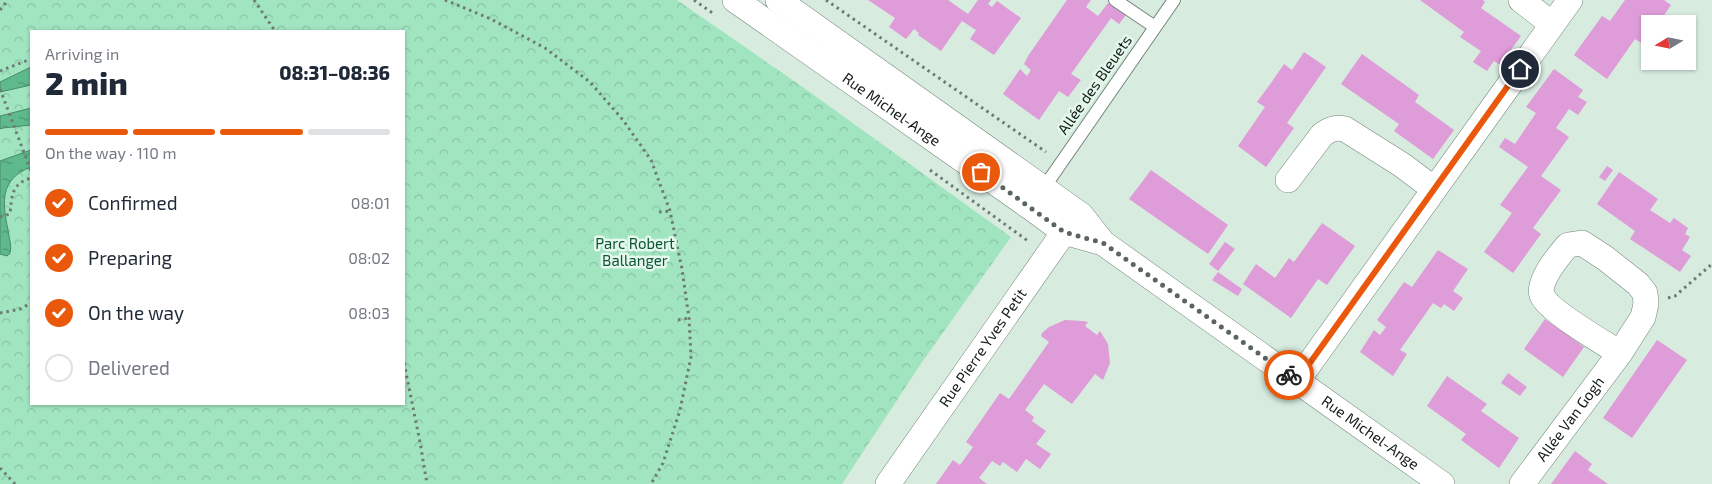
<!DOCTYPE html>
<meta charset="utf-8">
<style>
body{margin:0;font-family:"Exo 2",sans-serif;background:#f6f6f7;color:#1f2937;height:100vh;display:flex;flex-direction:column;font-size:19px;white-space:nowrap}
*{box-sizing:border-box;margin:0}
p{font-size:16px;color:#747a83}
.icon{flex:none;width:28px;height:28px;fill:none;stroke:currentColor;stroke-width:2;stroke-linecap:round;stroke-linejoin:round}
.map{position:relative;flex:1;overflow:hidden}
.panel{position:absolute;left:30px;top:30px;width:375px;height:375px;display:flex;flex-direction:column;background:#fff;border-radius:0px;box-shadow:0 1px 4px #0004}
.panel>*{flex:none}
.needle{width:32px;rotate:260deg}
.controls{position:absolute;left:1641px;top:15px;display:grid;gap:10px}
.controls a{display:grid;place-items:center;width:55px;height:55px;border-radius:0px;background:#fff;box-shadow:0 1px 4px #0004;font-size:25px}
.pin{position:absolute;display:grid;place-items:center;width:42px;height:42px;color:#fff;margin:-21px;border:2px solid #fff;border-radius:50%;box-shadow:0 1px 5px #0007}
.courier{position:absolute;display:grid;place-items:center;width:50px;height:50px;margin:-25px;border:4px solid #ea580c;border-radius:50%;background:#fff;color:#222;box-shadow:0 1px 6px #0007}
.head em{font-style:normal;font-weight:800}
.head div{display:flex;flex-direction:column-reverse}
.head{display:flex;align-items:center;justify-content:space-between;height:85px;padding:0 15px}
h1{font-size:32px;font-weight:800;line-height:38px}
.bar{display:grid;grid-template-columns:repeat(4,1fr);gap:8px 5px;align-content:center;height:60px;padding:0 15px}
.bar i{height:6px;border-radius:4px;background:#e0e1e3}
.bar .on{background:#ea580c}
.bar p{grid-column:span 4}
ol{padding:0 15px;list-style:none}
li{display:flex;align-items:center;gap:15px;height:55px}
li p{margin-inline-start:auto}
li .icon{padding:5px;border-radius:50%;background:#ea580c;color:#fff;stroke-width:4}
li:last-child{color:#747a83}
li i{width:28px;height:28px;border:2px solid #e0e1e3;border-radius:50%}
.map>svg:first-child{display:block}
.park{fill:url(#park-crowns);fill-rule:evenodd}
.water{fill:url(#water-ripples);stroke:#488a6a}
.building{fill:#de9cd8}
.lines{fill:none;stroke-linecap:round;stroke-linejoin:round}
.service-casing{stroke:#74867c;stroke-width:14}
.minor-casing{stroke:#74867c;stroke-width:26}
.path{stroke:#6e7b74;stroke-width:3;stroke-dasharray:2.5 4;stroke-linecap:butt}
.service{stroke:#fff;stroke-width:12}
.minor{stroke:#fff;stroke-width:25}
.done{stroke:#5a655e;stroke-width:5;stroke-dasharray:0 9}
.route{stroke:#ea580c;stroke-width:6}
.labels{text-anchor:middle;stroke-width:5;stroke-linejoin:round;paint-order:stroke}
.street-label{font-size:15px;fill:#161d19;stroke:#e4f8ec}
.park-label{font-size:15px;fill:#0b5437;stroke:#e4f8ec}
</style>
<div class="map">
<svg width="1712" height="484" viewBox="0 0 1712 484">
<defs>
<pattern id="park-crowns" width="20" height="18" patternUnits="userSpaceOnUse" patternTransform="scale(1.25)"><rect width="20" height="18" fill="#a0e5c0"/><path d="M2 6a3 3 0 1 1 6 0M12 15a3 3 0 1 1 6 0" fill="none" stroke="#89c4a4"/></pattern>
<pattern id="water-ripples" width="26" height="14" patternUnits="userSpaceOnUse" patternTransform="scale(1.25)"><rect width="26" height="14" fill="#5eb98c"/><path d="M2 4q2-2 4 0t4 0M15 11q2-2 4 0t4 0" fill="none" stroke="#4d9672"/></pattern>
</defs>
<rect width="100%" height="100%" fill="#d7ebdf"/>
<!-- park -->
<path class="park" d="M0,0h677l127,88 207,149 -91,128 -78,119h-842zM31,31h373v373h-373z"/>
<!-- water -->
<path class="water" d="M31,67v18l-31,7v-10z
M31,108v17l-28,3 -3,1v-13z
M31,150v17c-31,12 -29,34 -23,63 1,8 4,15 2,23l-3,3 -7,-2v-93z"/>
<!-- building -->
<path class="building" d="M868,0h80l20,14 10,-14h13l-3,4 4,3 5,-6 24,17 -27,37 -24,-16 6,-9 -14,-9 -21,30 -23,-16 1,-2 -5,-4 -8,10 -17,-12 6,-9z
M1067,0h24l-5,7 12,9 10,-13 18,12 -7,9 -8,-6 -40,56 10,6 -13,17 -9,-6 -20,29 -36,-26 17,-25 7,7 4,-6 -7,-6 4,-8z
M1420,0h63l2,2 -4,6 40,28 -21,29 -6,-4 -7,10 -14,-9 8,-11 -21,-14 4,-5z
M1625,0h39l7,5 -13,19h-8v10l-7,10 -8,-5 -28,40 -33,-24 28,-39 8,5z
M1304,52l22,15 -39,56 7,5 -28,39 -28,-21 27,-39 -8,-5 14,-19 13,-19 8,6z
M1362,54l57,41 -4,7 39,28 -21,29 -39,-28 5,-7 -58,-40z
M1554,69l29,21 -5,7 9,5 -9,13 -9,-6 -13,19 13,9 -28,39 20,14 -28,38 8,6 -28,39 -29,-21 28,-39 -12,-8 28,-38 -29,-20 6,-9 10,6 21,-31 -10,-6z
M1607,166l6,4 -8,11 -6,-4z
M1151,170l77,55 -20,29 -79,-55z
M1619,172l39,27 -8,11 20,13 4,-5 14,10 -3,6 5,3 -8,13 9,6 -11,16 -50,-33 5,-8 -38,-27z
M1322,223l33,23 -28,39 -9,-6 -27,39 -48,-34 13,-20 19,14 14,-20 5,4z
M1225,242l10,7 -17,22 -9,-7z
M1438,250l30,19 -15,22 10,7 -9,13 -10,-7 -3,4 -8,-5 -33,47 7,4 -14,22 -33,-24 14,-22 6,5 6,-8 -9,-7 27,-38 8,5z
M1218,272l24,17 -4,7 -26,-16z
M1545,319l39,28 -21,30 -39,-28z
M1065,320l17,1 6,1 -3,4 12,9 3,-4 8,13 2,19 -7,17 -8,-6 -23,30 -28,-20 -19,26 9,7 -2,4 14,10 -10,13 15,10 -11,15 -14,-10 -9,13 -14,-10 -3,4 -8,-5 -13,17 8,6h-51l17,-24 7,5 13,-18 -7,-5 34,-49 9,6 40,-57 -8,-6 1,-3 7,-6z
M1657,340l30,20 -55,78 -29,-20z
M1508,373l19,14 -7,9 -19,-13z
M1447,376l40,28 -6,7 38,27 -20,30 -38,-28 5,-6 -39,-28z
M1575,451l17,13 -4,6 20,14h-57z"/>
<g class="lines">
<!-- service casing -->
<g class="service-casing">
<path id="service" d="M1115,0l40,27
M1043,189l131,-189"/>
</g>
<!-- minor casing -->
<g class="minor-casing">
<g id="minor">
<path id="s1" d="M735,0l295,207 34,25 39,11"/>
<path id="s2" d="M778,0l303,215 22,28 339,241"/>
<path d="M1521,0l31,24"/>
<path d="M1288,180l34,-45c8,-6 14,-8 23,-6l57,36 32,24"/>
<path d="M1297,381l273,-381"/>
<path id="s3" d="M888,484l176,-252 10,-11"/>
<path id="s4" d="M1522,484l98,-131 23,-36 3,-13 -1,-11 -7,-9 -33,-26 -23,-15 -14,2c-8,9 -31,36 -26,50 5,15 62,48 78,58"/>
</g>
</g>
<!-- path -->
<path class="path" d="M254,0l21,31
M445,0l46,19 54,29 45,34 33,38 28,40 19,51 12,58 7,49 2,39 -11,53 -17,53 -12,21
M694,0l20,14
M826,0l220,152
M0,10l8,-10
M0,71l31,-12
M0,89l31,82
M930,170l98,71
M659,212l11,-1
M0,217l10,-3c2,-18 1,-30 21,-36
M1668,298l7,-2 37,-32
M0,313l20,-4 11,-6
M678,320l11,-2
M404,363l16,79 7,42
M0,468l15,16"/>
<!-- service -->
<use href="#service" class="service"/>
<!-- minor -->
<use href="#minor" class="minor"/>
</g>
<g class="lines">
<!-- done -->
<path class="done" d="M981,172l83,60 39,11 186,132"/>
<!-- route -->
<path class="route" d="M1289,375l8,6 223,-312"/>
</g>
<g class="labels">
<!-- street labels -->
<g class="street-label">
<text transform="translate(1095 85) rotate(-55)" y="5">Allée des Bleuets</text>
<text dy="5" stroke="none"><textPath href="#s1" startOffset="191">Rue Michel-Ange</textPath></text>
<text dy="5" stroke="none"><textPath href="#s3" startOffset="166">Rue Pierre Yves Petit</textPath></text>
<text dy="5" stroke="none"><textPath href="#s4" startOffset="81">Allée Van Gogh</textPath></text>
<text dy="5" stroke="none"><textPath href="#s2" startOffset="735">Rue Michel-Ange</textPath></text>
</g>
<!-- park labels -->
<g class="park-label">
<text x="635" y="249">Parc Robert<tspan x="635" dy="17">Ballanger</tspan></text>
</g>
</g>
</svg>
<div class="controls">
<a><svg class="needle" viewBox="-14 -14 28 28"><path d="M0-13l5 13h-10z" fill="#e53935"/><path d="M0 13l5-13h-10z" fill="#747a83"/></svg></a>
</div>
<div class="pin" style="left:981px;top:172px;background:#ea580c"><svg class="icon" aria-label="bag" viewBox="0 0 24 24"><path d="M5 8h14l-1 12H6zM9 8a3 3 0 0 1 6 0"/></svg></div>
<div class="pin" style="left:1520px;top:69px;background:#1f2937"><svg class="icon" aria-label="home" viewBox="0 0 24 24"><path d="M3 11l9-7 9 7M6 9v11h12V9"/></svg></div>
<div class="courier" style="left:1289px;top:375px"><svg class="icon" aria-label="bike" viewBox="0 0 24 24"><circle cx="6" cy="16" r="4"/><circle cx="18" cy="16" r="4"/><path d="M6 16l4-8h5l3 8M10 8l3 8H6M13 5h3"/></svg></div>
<section class="panel">
<div class="head"><div><h1>2 min</h1><p>Arriving in</p></div><em>08:31–08:36</em></div>
<div class="bar"><i class="on"></i><i class="on"></i><i class="on"></i><i></i><p>On the way · 110 m</p></div>
<ol>
<li><svg class="icon" aria-label="check" viewBox="0 0 24 24"><path d="M5 12l5 5 9-10"/></svg>Confirmed<p>08:01</p></li>
<li><svg class="icon" aria-label="check" viewBox="0 0 24 24"><path d="M5 12l5 5 9-10"/></svg>Preparing<p>08:02</p></li>
<li><svg class="icon" aria-label="check" viewBox="0 0 24 24"><path d="M5 12l5 5 9-10"/></svg>On the way<p>08:03</p></li>
<li><i></i>Delivered</li>
</ol>
</section>
</div>
